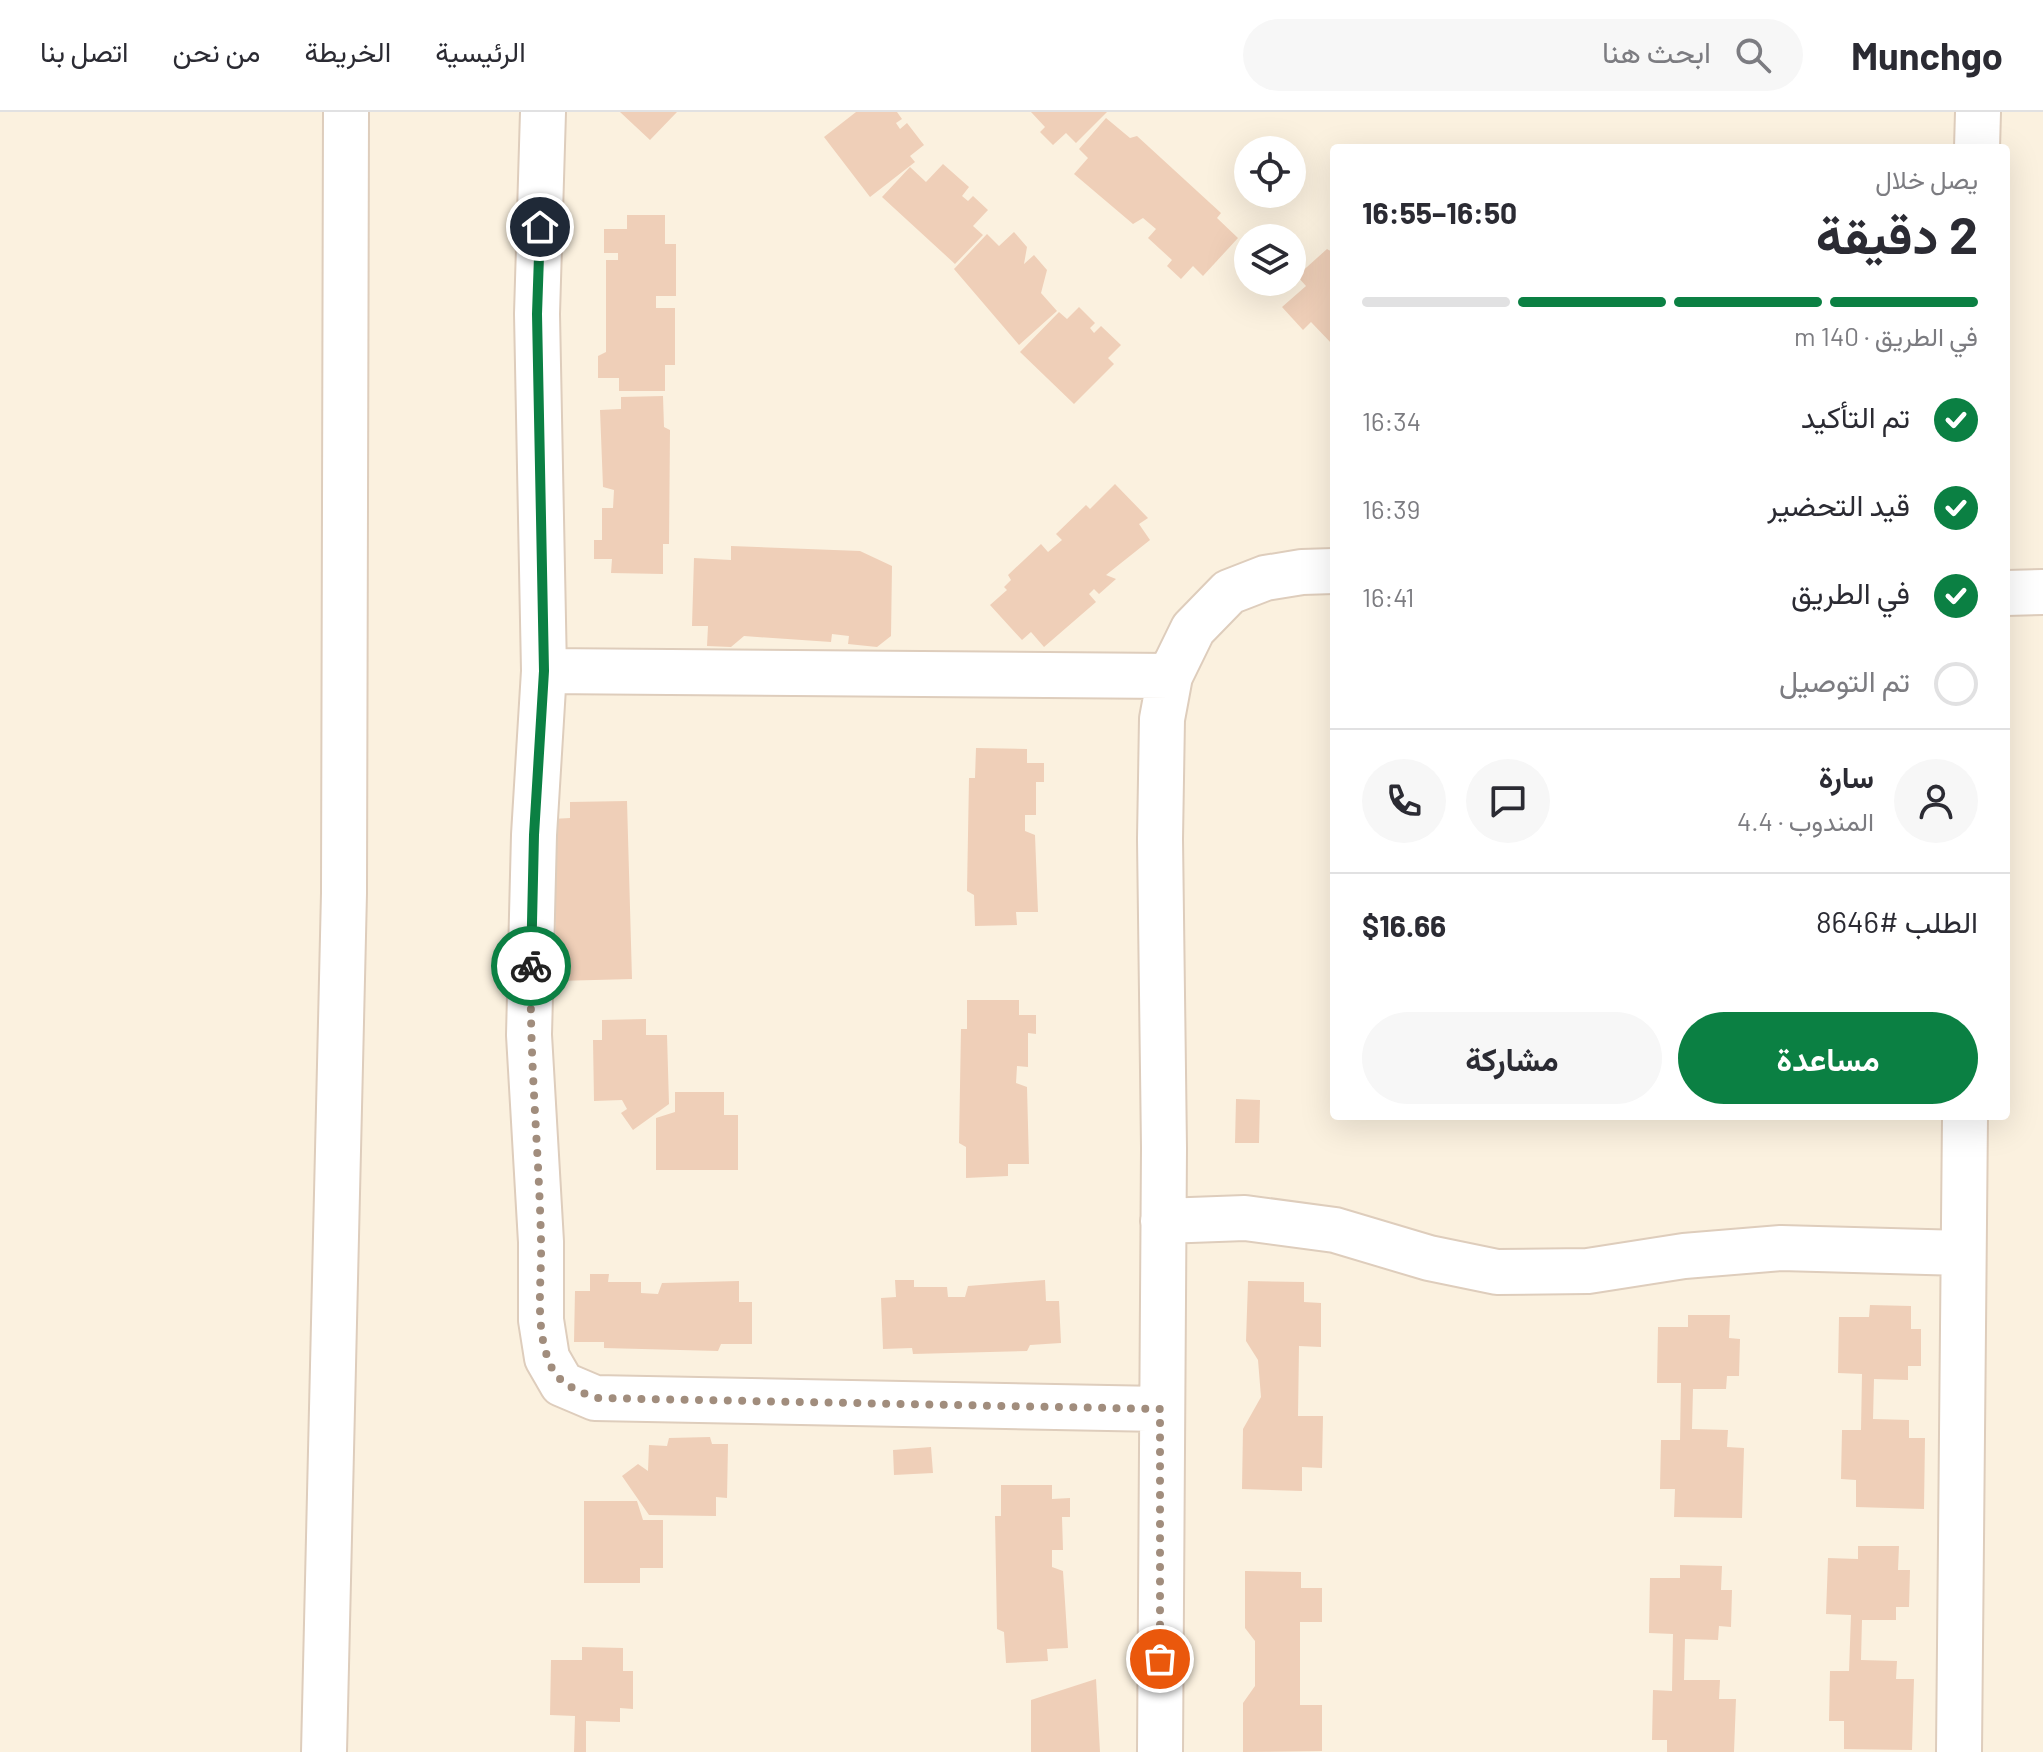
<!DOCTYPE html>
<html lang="ar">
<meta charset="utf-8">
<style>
body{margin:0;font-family:Barlow,Vazirmatn,sans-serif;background:#f7f7f7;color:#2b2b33;direction:rtl;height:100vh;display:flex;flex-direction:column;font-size:30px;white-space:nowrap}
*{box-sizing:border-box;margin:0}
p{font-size:26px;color:#7c7c81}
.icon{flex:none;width:44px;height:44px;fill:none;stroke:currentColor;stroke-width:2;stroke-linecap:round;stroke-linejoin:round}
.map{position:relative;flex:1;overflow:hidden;direction:ltr}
.side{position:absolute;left:1330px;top:32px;width:680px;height:976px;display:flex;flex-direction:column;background:#fff;border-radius:8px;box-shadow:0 8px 32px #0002;direction:rtl}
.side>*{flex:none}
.fabs{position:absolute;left:1234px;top:24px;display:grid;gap:16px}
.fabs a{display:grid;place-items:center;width:72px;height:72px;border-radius:50%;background:#fff;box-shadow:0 8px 32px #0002;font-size:40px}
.pin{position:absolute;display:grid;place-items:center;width:68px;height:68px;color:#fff;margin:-34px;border:4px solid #fff;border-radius:50%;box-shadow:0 2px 8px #0007}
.courier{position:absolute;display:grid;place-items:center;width:80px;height:80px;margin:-40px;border:6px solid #0b8043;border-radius:50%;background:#fff;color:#222;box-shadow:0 2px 10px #0007}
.head em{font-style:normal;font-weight:700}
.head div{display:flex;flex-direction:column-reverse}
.head{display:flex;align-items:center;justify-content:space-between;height:136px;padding:0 32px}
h1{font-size:52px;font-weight:700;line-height:60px}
.bar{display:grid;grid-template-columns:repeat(4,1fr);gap:12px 8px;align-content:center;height:96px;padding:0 32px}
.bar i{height:10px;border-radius:6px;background:#e1e1e2}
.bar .selected{background:#0b8043}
.bar p{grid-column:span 4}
.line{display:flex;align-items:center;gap:20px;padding:0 32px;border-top:2px solid #e1e1e2}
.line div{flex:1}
.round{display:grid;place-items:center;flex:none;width:84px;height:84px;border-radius:42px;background:#f7f7f7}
ol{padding:0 32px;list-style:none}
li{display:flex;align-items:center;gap:24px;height:88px}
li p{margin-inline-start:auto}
li .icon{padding:8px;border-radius:50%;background:#0b8043;color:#fff;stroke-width:4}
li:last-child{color:#7c7c81}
li i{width:44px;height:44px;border:4px solid #e1e1e2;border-radius:50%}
.action{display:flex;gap:16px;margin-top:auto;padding:16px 32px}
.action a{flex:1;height:92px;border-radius:48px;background:#0b8043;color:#fff;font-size:32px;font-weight:700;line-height:92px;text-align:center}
.action a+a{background:#f7f7f7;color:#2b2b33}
header{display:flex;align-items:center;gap:48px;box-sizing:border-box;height:112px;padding:0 40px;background:#fff;border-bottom:2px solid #e1e1e2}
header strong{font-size:38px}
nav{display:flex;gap:44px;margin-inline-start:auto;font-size:28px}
.search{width:560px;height:72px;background:#f7f7f7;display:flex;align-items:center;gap:20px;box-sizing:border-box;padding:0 28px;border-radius:44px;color:#7c7c81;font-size:30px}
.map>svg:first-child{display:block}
.building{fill:#efcfb8}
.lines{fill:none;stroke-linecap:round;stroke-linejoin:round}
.minor-casing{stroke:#decdbc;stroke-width:48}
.minor{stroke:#fff;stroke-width:44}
.done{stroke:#a18d7d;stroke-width:8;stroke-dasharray:0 14.4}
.route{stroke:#0b8043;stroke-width:10}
</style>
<header>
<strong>Munchgo</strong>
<div class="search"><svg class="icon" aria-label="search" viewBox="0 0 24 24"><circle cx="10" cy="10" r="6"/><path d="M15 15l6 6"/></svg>ابحث هنا</div>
<nav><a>الرئيسية</a><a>الخريطة</a><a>من نحن</a><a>اتصل بنا</a></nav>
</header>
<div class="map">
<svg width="2043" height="1640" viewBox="0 0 2043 1640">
<rect width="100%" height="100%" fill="#fbf1df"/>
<!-- building -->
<path class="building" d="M620,0h57l-27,28z
M856,0h41l5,7 -6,4 4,6 7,-6 17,22 -14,11 5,6 -45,35 -46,-60z
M1031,0h76l-31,31 -10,-10 -13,12 -13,-13 5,-5z
M1106,6l24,20 7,-2 84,77 -4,5 21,20 -35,38 -10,-10 -12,13 -14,-13 5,-6 -24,-22 8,-9 -13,-11 -10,6 -59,-50 14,-16 -9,-9z
M943,52l26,23 -7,9 6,5 5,-5 15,14 -15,16 10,9 -28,29 -73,-67 28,-30 16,15z
M627,103h38v29h11v52h-20v12h19v57h-10v26h-46v-13h-21v-22l8,-4v-92h12v-7h-14v-24h23z
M1014,120l13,15 -3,17 10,-9 13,15 -6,23 16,18 -38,34 -65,-76 33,-35 12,12z
M1327,137l7,4v89l-2,2 -21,-22 -8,8 -21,-23 24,-21 -9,-10z
M1079,195l16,16 -5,5 4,5 7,-7 20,19 -13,13 6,6 -40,40 -54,-52 39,-40 8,7z
M663,284l1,31 6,3 -1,114h-6v30l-52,-1 1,-14h-18v-19h8v-32h11l1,-18 -11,-3 -3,-77 21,-1v-12z
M1115,372l33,34 -9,6 11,16 -44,35 10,4 -17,15 -5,-5 -5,5 7,8 -52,45 -13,-15 -9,8 -32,-35 17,-15 -3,-3 7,-7 -3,-5 33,-31 7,8 14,-12 -6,-6 30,-29 4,4z
M731,434l129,5 32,15 -1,70 -14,11 -29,-3 1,-8 -17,-2 -1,8 -87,-6 -13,11 -24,-1 1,-20h-16l2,-68 37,2z
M976,636l51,1v14h17v19h-8v33h-11v16l10,4 3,77h-22l1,13 -42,1 -1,-31 -7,-4 2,-113h6z
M627,689l5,178 -75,2 -5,-162 18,-1v-16z
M967,888h52v15h17v19l-8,-1v34l-11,-1 -1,17 11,4 2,77h-21v12l-42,2v-31l-7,-4 2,-114h6z
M646,907v16h21l2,69 -36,26 -12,-17 6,-4 -5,-9 -28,1 -1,-61h9v-20z
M675,980h49v23h14v55h-82v-52l19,-6z
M1236,987l24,1 -1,43h-24z
M590,1162h19l-1,8h33v11l17,1 4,-11 77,-2v21h13v42h-31l-3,7 -114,-3v-6h-30l1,-51h15z
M895,1168h19v7h33l1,10h17l3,-11 77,-6 1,21h13l2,42 -31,2 -3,6 -114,3 -1,-6 -29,1 -2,-51 15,-1z
M1248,1169l56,1v20l17,1v44l-22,-1 -1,70h25l-1,52 -20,-1v24l-60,-2 1,-60 18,-32 -3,-37 -12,-19z
M1870,1193l41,1v23h10v37h-13v14l-34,-1 -1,40 36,1v18h16l-1,71 -68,-2v-27l-15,-1 1,-49h19l1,-56 -24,-1 1,-56h30z
M1688,1203h42l-1,23 11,1 -1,37h-12l-1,13h-33l-1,40 36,1 -1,17 17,1 -2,70 -68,-1 1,-28h-15l1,-49h19l1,-57h-24l1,-56h30z
M710,1325l2,7h16l-1,54 -11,-1v19l-67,-1 -27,-39 16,-12 10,7 1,-26 18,1 2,-8z
M931,1335l2,26 -39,2 -1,-25z
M1001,1373h51v14l18,-1v19h-8l1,33h-11v17l11,4 5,77 -21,1 1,12 -42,2 -2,-31 -7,-3 -2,-113h6z
M584,1389h53l6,19h20v48h-23v15h-56z
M1858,1434h41l-1,24h12l-1,37h-13v13h-34l-1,40 36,1 -1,18h18l-2,71 -68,-1v-28h-15l1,-50h19l2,-56 -25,-1 2,-56 30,1z
M1680,1453l42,1 -1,24h11l-1,37 -12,-1 -1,14 -33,-1 -1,41h36l-1,19h17l-2,53h-67v-12h-15l1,-50 19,1 1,-57 -24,-1 1,-55h30z
M1245,1459l56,1v16h21v34h-22v83h22v46l-79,1v-49l12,-17v-45l-10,-13z
M582,1535l41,1v23h10v38l-13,-1v14l-34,-1v31h-12l1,-36 -25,-1 1,-55h31z
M1096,1567l4,73h-69v-52z"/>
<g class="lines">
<!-- minor casing -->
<g class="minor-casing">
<path id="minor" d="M543,0l-6,202 7,357 -10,164 -5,200 12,207v78l6,38 15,26 33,14 565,11
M1977,36l1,-36
M2006,481l37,-1
M544,559l626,5
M1163,1109l82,-3 90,12 94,28 68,14 91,-1 96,-15 97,-8 182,5
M324,1640l20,-859 2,-781
M1160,1640l4,-604 -4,-309 2,-120 8,-43 23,-47 36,-37 36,-14 37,-6 32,-1
M1959,1640l6,-636"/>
</g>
<!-- minor -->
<use href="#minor" class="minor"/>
</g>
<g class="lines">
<!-- done -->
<path class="done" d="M531,854c-2,92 8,183 10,275 1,37 -6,79 6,115 8,27 25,32 48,42l565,11v250"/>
<!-- route -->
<path class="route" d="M531,854l3,-131 10,-164 -7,-357 3,-87"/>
</g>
</svg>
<div class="fabs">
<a><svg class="icon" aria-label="locate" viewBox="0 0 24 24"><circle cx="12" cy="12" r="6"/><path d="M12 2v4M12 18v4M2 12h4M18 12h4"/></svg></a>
<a><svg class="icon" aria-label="layers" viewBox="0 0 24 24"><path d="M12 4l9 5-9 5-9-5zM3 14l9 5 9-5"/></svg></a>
</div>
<div class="pin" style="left:1160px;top:1547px;background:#ea580c"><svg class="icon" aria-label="bag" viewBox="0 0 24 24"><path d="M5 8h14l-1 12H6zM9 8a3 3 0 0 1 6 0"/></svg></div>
<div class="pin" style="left:540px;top:115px;background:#1f2937"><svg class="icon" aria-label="home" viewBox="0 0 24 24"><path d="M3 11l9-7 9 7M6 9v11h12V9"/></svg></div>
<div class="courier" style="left:531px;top:854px"><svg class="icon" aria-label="bike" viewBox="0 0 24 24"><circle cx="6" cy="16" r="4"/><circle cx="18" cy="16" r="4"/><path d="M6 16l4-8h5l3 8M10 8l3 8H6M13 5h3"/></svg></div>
<section class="side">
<div class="head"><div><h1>2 دقيقة</h1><p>يصل خلال</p></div><em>16:50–16:55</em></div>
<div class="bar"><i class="selected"></i><i class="selected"></i><i class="selected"></i><i></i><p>في الطريق · 140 m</p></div>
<ol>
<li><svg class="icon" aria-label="check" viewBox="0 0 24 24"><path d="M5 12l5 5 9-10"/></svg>تم التأكيد<p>16:34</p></li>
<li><svg class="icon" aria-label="check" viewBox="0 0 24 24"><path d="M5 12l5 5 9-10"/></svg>قيد التحضير<p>16:39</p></li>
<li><svg class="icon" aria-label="check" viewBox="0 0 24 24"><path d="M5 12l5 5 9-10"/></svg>في الطريق<p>16:41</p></li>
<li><i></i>تم التوصيل</li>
</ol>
<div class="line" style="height:144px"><a class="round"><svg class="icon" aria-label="person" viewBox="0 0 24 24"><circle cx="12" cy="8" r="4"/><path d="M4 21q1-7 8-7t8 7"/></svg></a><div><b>سارة</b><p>المندوب · 4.4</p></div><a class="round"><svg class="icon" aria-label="chat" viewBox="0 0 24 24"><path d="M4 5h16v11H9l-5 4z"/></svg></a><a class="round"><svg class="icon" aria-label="phone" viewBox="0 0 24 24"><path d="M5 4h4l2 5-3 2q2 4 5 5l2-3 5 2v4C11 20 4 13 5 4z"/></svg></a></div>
<div class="line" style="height:104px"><div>الطلب #8646</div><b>$16.66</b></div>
<div class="action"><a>مساعدة</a><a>مشاركة</a></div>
</section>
</div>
